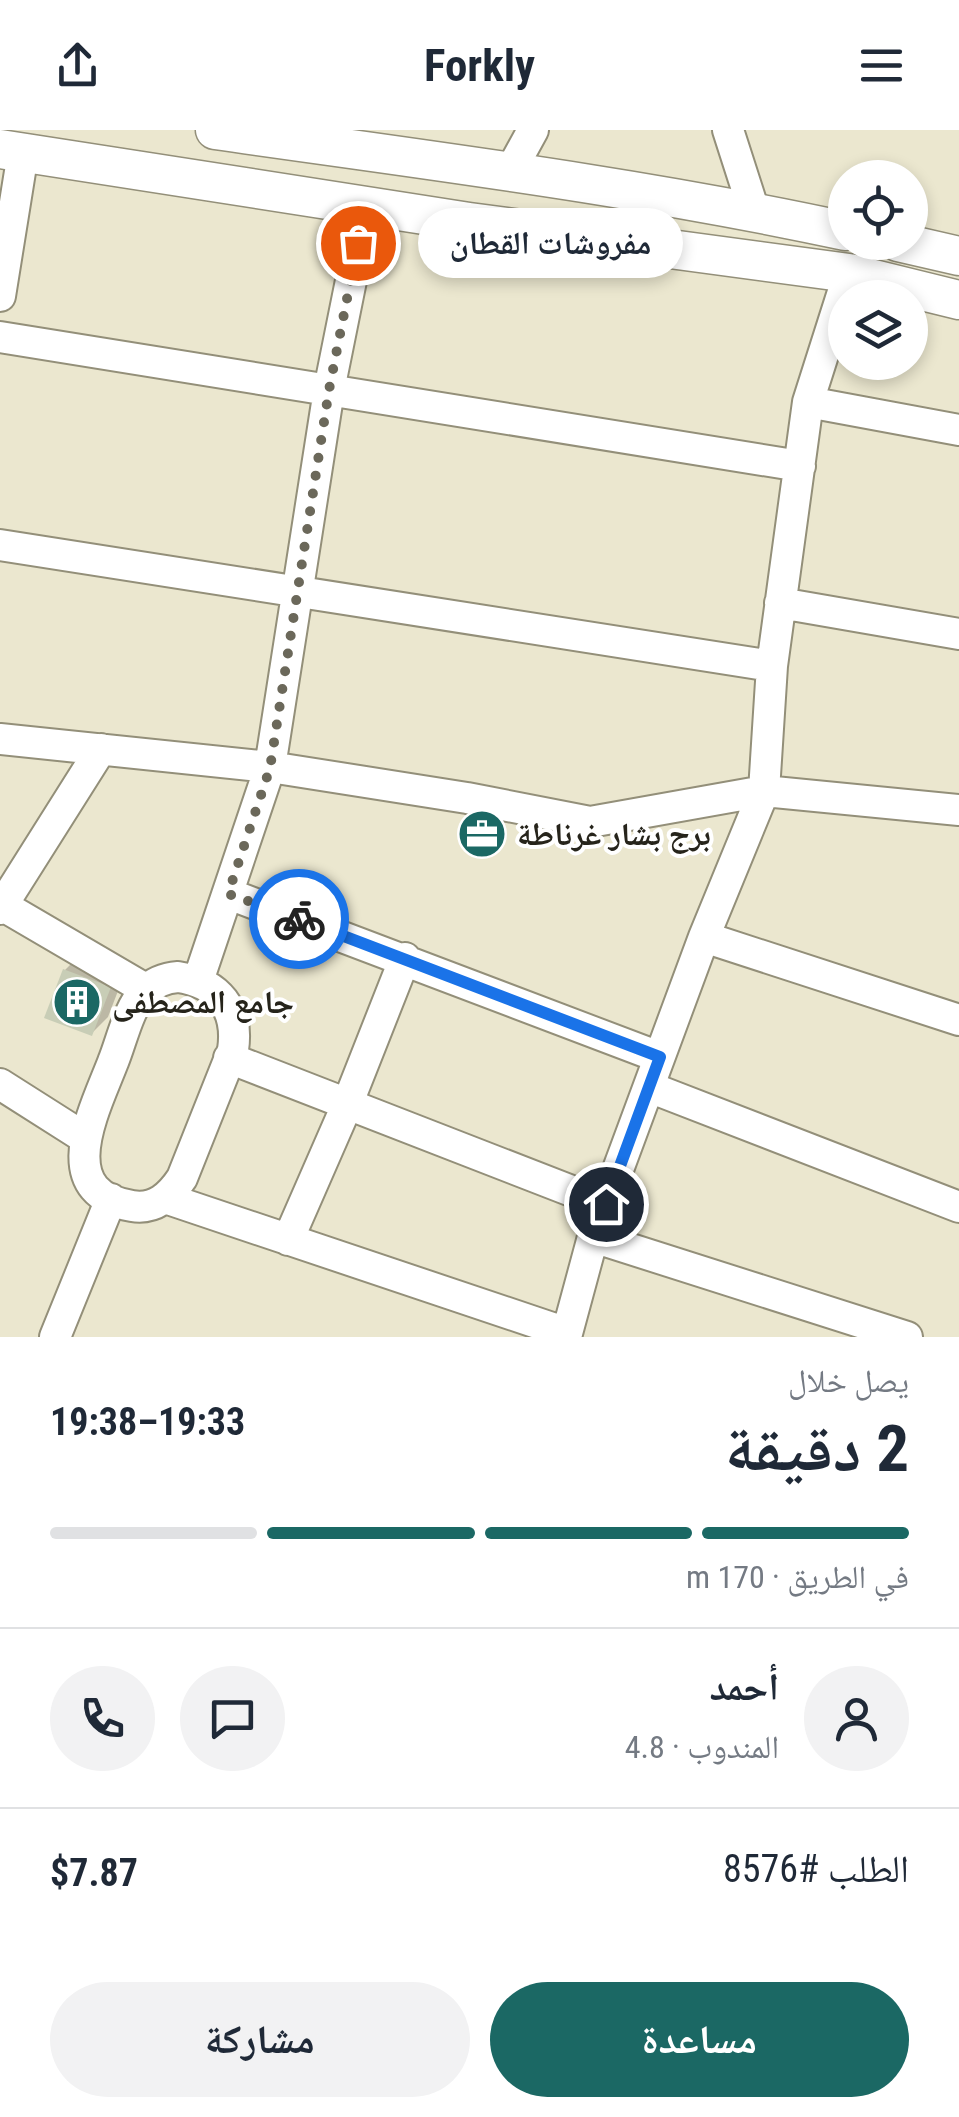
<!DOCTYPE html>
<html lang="ar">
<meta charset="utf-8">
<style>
body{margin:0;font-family:"Roboto Condensed","Noto Naskh Arabic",sans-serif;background:#f2f2f3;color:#1f2937;direction:rtl;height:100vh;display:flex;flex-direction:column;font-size:38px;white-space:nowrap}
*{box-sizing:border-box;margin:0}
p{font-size:32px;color:#747a83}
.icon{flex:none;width:55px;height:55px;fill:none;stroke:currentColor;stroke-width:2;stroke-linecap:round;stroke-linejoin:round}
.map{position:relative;height:1207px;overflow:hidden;direction:ltr}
.details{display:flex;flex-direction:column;background:#fff;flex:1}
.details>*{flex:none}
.fabs{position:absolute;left:828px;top:30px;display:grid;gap:20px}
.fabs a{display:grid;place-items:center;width:100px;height:100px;border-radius:50%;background:#fff;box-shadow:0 5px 15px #0003;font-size:50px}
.pin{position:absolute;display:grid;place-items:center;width:85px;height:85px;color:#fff;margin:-42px;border:5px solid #fff;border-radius:50%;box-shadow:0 2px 10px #0007}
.courier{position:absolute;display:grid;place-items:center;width:100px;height:100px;margin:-50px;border:8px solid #1a73e8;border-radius:50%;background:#fff;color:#222;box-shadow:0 2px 12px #0007}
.bubble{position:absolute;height:70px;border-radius:35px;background:#fff;box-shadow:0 5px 15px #0003;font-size:32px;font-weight:700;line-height:70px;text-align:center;direction:rtl}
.headline em{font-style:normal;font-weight:700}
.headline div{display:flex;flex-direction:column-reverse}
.headline{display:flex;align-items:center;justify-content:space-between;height:170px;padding:0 50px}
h1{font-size:65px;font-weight:700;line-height:75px}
.bar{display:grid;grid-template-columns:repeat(4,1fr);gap:15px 10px;align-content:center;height:120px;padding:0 50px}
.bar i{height:12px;border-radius:8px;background:#e0e1e3}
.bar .active{background:#1b6864}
.bar p{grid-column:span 4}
.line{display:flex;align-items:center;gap:25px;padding:0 50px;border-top:2px solid #e0e1e3}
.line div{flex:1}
.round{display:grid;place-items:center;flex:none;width:105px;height:105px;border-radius:52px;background:#f2f2f3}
.primary-button{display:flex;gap:20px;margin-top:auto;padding:20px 50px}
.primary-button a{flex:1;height:115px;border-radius:60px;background:#1b6864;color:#fff;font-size:40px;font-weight:700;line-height:115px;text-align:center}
.primary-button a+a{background:#f2f2f3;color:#1f2937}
header{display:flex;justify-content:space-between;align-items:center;height:130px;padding:0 50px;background:#fff;font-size:45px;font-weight:700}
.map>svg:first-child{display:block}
.shadow{fill:#0003}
.building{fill:#c8cdb6}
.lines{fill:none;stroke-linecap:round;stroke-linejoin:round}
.minor-casing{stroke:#938f79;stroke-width:34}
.major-casing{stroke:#938f79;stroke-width:41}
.minor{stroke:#fff;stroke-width:30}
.major{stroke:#fff;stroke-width:38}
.done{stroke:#6b685a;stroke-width:10;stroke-dasharray:0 18}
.route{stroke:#1a73e8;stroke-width:12}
.labels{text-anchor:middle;stroke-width:8;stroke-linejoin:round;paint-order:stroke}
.poi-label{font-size:32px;font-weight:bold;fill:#26241b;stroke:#fff;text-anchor:start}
</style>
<header><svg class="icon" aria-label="menu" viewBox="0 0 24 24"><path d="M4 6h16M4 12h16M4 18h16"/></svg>Forkly<svg class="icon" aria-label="share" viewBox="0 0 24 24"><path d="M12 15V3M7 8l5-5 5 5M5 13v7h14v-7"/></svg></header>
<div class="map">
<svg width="959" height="1207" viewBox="0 0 959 1207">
<rect width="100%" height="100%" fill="#ebe7cf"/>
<!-- shadow -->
<path class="shadow" d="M82,823l44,17 -18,47 -17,17 -26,-64z"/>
<!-- building -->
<path class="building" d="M63,839l48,18 -19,49 -48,-18z"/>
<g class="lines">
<!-- minor casing -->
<g class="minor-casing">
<path id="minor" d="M728,0l26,81
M510,42l23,-42
M0,166l23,-143
M0,207l800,129
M808,272l151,28
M0,415l772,121
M780,473l179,31
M0,609l270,28 197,31 123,24 174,-31 195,19
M229,764l430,163
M0,774l147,86
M0,779l101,-160
M704,807l255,83
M178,847c41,6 61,32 55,73l-51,128c-12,18 -27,32 -50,28 -82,-13 -37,-97 -19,-144 9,-22 15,-53 31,-70 9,-9 21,-14 34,-15z
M198,851l72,-214 59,-377 37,-184
M229,928l376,146
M0,954l85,54
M649,957l310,120
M165,1068l402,135
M593,1107l314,100
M288,1110l59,-135 58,-147
M55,1207l56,-138
M566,1207l27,-100 111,-300 60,-146 8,-125 36,-264 41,-129"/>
</g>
<!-- major casing -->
<g class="major-casing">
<path id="major" d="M215,0c211,30 422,56 630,101
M0,19l469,73 380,51 110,27
M898,112l61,14"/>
</g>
<!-- minor -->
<use href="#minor" class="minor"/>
<!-- major -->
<use href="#major" class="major"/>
</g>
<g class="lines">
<!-- done -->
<path class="done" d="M299,789l-71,-25 42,-126 59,-378 29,-147"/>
<!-- route -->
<path class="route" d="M299,789l361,138 -54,147"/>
</g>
<!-- icons -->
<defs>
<g id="office-disc" transform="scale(2.5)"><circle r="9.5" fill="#1b6864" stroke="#fff"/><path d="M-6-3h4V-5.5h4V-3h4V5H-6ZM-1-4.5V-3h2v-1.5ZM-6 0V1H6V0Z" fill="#fff"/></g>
<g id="building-disc" transform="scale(2.5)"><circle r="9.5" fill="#1b6864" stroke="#fff"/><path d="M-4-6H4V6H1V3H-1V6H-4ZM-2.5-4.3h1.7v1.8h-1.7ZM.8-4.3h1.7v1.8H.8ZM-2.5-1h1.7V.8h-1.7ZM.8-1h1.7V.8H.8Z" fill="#fff"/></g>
</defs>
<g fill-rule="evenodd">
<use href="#office-disc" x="482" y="704"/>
<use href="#building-disc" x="77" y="872"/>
</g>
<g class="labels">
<!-- poi labels -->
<g class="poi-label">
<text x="517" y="715">برج بشار غرناطة</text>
<text x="112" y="883">جامع المصطفى</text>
</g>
</g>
</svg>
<div class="fabs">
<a><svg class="icon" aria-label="locate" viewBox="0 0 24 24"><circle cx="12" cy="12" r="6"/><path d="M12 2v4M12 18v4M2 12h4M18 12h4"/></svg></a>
<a><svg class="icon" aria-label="layers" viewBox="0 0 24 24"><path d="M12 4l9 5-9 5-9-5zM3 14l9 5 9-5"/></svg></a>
</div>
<div class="pin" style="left:358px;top:113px;background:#ea580c"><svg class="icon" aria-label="bag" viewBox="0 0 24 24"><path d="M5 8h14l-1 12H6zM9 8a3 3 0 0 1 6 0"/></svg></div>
<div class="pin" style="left:606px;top:1074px;background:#1f2937"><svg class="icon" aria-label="home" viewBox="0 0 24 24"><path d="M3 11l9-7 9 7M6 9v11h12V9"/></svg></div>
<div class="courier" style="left:299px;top:789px"><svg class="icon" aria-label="bike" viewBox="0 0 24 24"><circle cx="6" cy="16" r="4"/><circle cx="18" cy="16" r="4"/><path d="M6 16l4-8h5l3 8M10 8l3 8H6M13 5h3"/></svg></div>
<div class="bubble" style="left:418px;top:78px;width:265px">مفروشات القطان</div>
</div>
<section class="details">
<div class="headline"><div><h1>2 دقيقة</h1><p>يصل خلال</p></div><em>19:33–19:38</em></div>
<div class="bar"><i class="active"></i><i class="active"></i><i class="active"></i><i></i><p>في الطريق · 170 m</p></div>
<div class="line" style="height:180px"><a class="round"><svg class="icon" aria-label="person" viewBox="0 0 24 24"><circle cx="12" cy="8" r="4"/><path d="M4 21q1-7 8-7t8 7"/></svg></a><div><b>أحمد</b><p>المندوب · 4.8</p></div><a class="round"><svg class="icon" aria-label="chat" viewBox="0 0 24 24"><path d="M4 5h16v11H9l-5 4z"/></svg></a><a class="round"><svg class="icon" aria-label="phone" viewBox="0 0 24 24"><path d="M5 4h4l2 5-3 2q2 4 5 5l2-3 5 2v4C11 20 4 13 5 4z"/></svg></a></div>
<div class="line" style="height:130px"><div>الطلب #8576</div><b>$7.87</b></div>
<div class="primary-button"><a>مساعدة</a><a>مشاركة</a></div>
</section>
